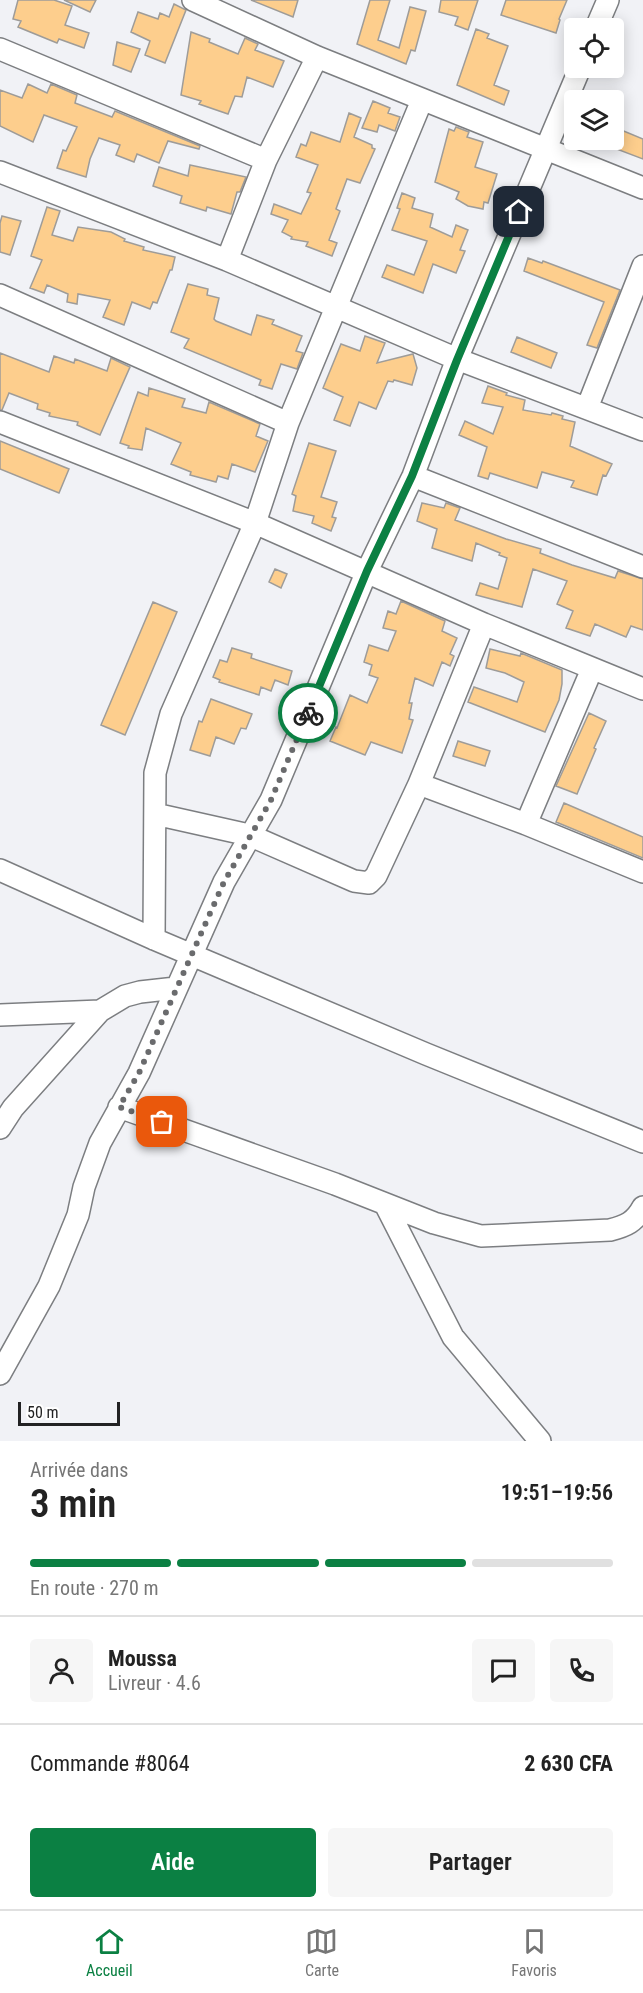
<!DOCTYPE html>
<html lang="fr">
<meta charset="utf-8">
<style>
body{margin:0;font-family:"Roboto Condensed",sans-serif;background:#f6f6f6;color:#222;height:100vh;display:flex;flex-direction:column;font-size:22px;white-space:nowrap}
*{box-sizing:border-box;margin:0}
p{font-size:20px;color:#767676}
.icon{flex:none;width:33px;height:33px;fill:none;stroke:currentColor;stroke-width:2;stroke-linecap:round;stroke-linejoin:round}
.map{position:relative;height:1441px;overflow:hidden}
.details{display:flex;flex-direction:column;background:#fff;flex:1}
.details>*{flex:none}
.fabs{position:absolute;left:564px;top:18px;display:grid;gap:12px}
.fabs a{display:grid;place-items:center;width:60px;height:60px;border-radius:6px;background:#fff;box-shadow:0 3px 15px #0003;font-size:30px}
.scale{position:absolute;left:18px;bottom:15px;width:102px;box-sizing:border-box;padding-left:6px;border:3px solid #222223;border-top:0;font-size:16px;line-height:21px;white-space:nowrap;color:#222223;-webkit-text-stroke:4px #fff;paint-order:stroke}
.pin{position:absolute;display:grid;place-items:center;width:51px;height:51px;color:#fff;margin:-26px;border-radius:12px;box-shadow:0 3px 9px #0006}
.courier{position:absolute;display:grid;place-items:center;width:60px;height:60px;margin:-30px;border:4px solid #0b8043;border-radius:50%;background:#fff;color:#222;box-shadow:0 2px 8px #0007}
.headline em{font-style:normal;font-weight:600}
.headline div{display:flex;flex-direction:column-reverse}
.headline{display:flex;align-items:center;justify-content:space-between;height:102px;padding:0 30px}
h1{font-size:39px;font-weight:600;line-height:45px}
.bar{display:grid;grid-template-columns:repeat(4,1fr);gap:9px 6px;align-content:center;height:72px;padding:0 30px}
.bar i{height:8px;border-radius:4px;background:#e0e0e0}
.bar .selected{background:#0b8043}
.bar p{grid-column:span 4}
.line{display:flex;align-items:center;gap:15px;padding:0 30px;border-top:2px solid #e0e0e0}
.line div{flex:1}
.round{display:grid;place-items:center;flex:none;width:63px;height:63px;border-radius:6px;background:#f6f6f6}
.button{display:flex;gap:12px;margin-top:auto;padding:12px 30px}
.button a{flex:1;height:69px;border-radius:6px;background:#0b8043;color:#fff;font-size:24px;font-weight:600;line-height:69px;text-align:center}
.button a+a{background:#f6f6f6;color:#222}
.tab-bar{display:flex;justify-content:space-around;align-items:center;height:84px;border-top:2px solid #e0e0e0;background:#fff;font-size:16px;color:#767676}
.tab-bar a{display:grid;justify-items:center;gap:3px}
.tab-bar .selected{color:#0b8043}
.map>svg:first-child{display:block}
.building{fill:#fdce8d;stroke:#9e9c99;stroke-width:1.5}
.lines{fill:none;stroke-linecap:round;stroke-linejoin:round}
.minor-casing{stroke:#7c7e81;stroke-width:24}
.minor{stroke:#fff;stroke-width:21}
.done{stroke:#6a6b6d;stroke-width:6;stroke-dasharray:0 10.8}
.route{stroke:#0b8043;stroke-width:8}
</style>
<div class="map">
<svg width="643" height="1441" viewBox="0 0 643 1441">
<rect width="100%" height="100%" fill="#f1f2f6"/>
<!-- building -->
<path class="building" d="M18,0h36l18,6 -7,19 24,8 -5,15 -25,-9 -2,4 -39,-16 3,-6 -8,-2z
M64,0h32l-6,12z
M251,0h47l-5,17z
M370,0h20l-12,40 21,8 11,-41 16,4 -11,40 -4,-1 -5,14 -49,-20z
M441,0h37l-10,30 -13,-5 3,-8 -19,-5z
M506,0h61l-8,19 1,1 -4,13 -55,-18z
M174,4l12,6 -21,53 -20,-8 5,-14 -19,-9 7,-20 20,7 2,-6 9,4z
M476,29l13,5 -2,4 21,8 -14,39 15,6 -5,14 -47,-20z
M191,32l19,7 -1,3 29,12 7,-16 13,6 -3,6 29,11 -11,26 -26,-10 -5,20 -7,-1 -7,18 -29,-10 2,-3 -20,-6z
M117,42l23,7 -9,23 -18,-7z
M28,84l19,9 4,-9 26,11 -2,8 37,14 3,-6 85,35 -1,3 -31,-8 -9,22 -22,-9 -3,8 -18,-7 4,-10 -21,-7 -9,21 -4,18 -29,-9 6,-18 3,1 11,-24 -33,-12 -11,27 -33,-16v-36l22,8z
M373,101l17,7 -2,5 12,4 -5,14 -16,-6 -2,7 -15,-4z
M349,113l12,5 -7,19 18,8v3l3,1 -15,34 -13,-4 -11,30 4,2 -11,29 8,3 -5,13 -26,-10 2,-4 -17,-3 1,-2 -10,-5 6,-12 -17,-6 3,-10 27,10 10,-21 -4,-1 11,-27 -22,-8 5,-13 5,2 5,-14 29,10z
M456,127l13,5 -2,5 16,5 -8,25 22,7 -9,29 -4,-1 -1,7 -15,-3 -12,-7 3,-7 -24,-10 14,-53 5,2z
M614,127l29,12v20l-29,-11z
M190,165l56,12 -6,15h-3l-6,22 -24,-7 -1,4 -26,-8 2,-7 -29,-10 6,-19 29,9z
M402,193l13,5 -3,10 21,6 -3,13 22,10 4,-12 12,5 -8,20 5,1 -9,22 -23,-9 -10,29 -41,-16 5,-12 27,10 13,-34 -35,-11 8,-21 -3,-1z
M47,207l13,4 -8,24 21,6 5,-14 33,5 14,7 -1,2 20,6 -1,3 32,7 -3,13h-2l-13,33 -4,-1 -3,7 -18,-7 -8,23 -21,-8 7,-17 -32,-6 -1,10 -10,-2 1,-8 -21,-9 -3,8 -14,-5 12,-28 -11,-4z
M2,216l19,5 -11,34 -10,-3v-29z
M528,258l14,5 1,-2 77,29 -23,58 -10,-3 17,-43 -80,-31z
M188,284l20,5 -1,6 12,3 -5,21 2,2 35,14 6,-20 17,5 -2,4 30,12 -6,15 7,2 -6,16 -16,-5 -9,25 -13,-4 2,-5 -77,-32 5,-9 -18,-7z
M365,336l20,7 -8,20 36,-9 4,14 -5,17 -18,-5 -1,2 -5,-1 -12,28 -17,-7 -9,24 -16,-6 9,-23 -20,-9 18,-44 19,7z
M517,337l40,16 -6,15 -40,-16z
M0,353l49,19 5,-16 20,7 1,-4 32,12 4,-13 19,9 -30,68 -23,-10 1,-3 -29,-6 1,-3 -13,-4 1,-5 -29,-11 -7,17h-2z
M488,386l19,7 -1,2 19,5 -2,10 28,5 1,-2 11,3 -1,3 13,3 -5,24 42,18 -6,12 -3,-1 -6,20 -26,-8 3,-6 -32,-9 -5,16 -47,-15 -2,6 -10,-3 9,-29 -28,-12 6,-14 28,13 10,-27 -21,-4z
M149,388l36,11 -3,8 24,6 3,-11 51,22 -4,12 12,5 -13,31 -23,-8 -4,15 -10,-3 -2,6 -26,-7 1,-3 -20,-8 10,-21 -35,-15 -4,22 -14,-2 1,-2 -9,-3 18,-51 10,4z
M0,441l69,28 -10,24 -59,-24z
M309,443l27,8 -15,46 16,5 -5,15 4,1 -5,13 -19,-8 2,-7 -21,-5 3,-15 -4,-2z
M422,503l22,5 2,-5 14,5 -5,12 51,19 35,10 -1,4 32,12 43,13 3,-7 25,8v51l-12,-4 -5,11 -31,-13 -5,12 -24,-8 7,-17 -16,-7 10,-23 -34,-12 -11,38 -46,-12 4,-12 18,6 9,-31 -8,-3 1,-2 -24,-10 -4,18 -40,-13 5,-19 -20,-8z
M275,569l12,5 -6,14 -12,-6z
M401,601l44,20 -3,10 15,7 -7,16 4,2 -4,10 -8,-4 -9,24 -18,-8 -6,25h3l-3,16 4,1 -11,33 -31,-11 -6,13 -35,-14 6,-14 1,1 13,-33 17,8 11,-25 -9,-3 3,-10 -8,-3 5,-17 19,6 8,-20 -13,-3 5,-17 8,3z
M153,602l24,10 -52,123 -24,-10z
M232,648l20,6 -1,4 41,13 -4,14 -13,-5 -4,11 -10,-4 -2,8 -40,-13 1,-2 -7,-3 7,-17 7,2z
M490,649l30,7 1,-3 41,17v14l-3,16 -14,32 -77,-30 6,-15 43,15 7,-20 -19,-9 -19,-5z
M211,699l41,15 -6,15 -5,-1 -7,16 -18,-7 -6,19 -20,-6 9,-29 3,1z
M589,713l17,8 -12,27 2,1 -19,45 -21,-8z
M458,741l32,10 -5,15 -32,-10z
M564,803l79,34v21l-87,-36z"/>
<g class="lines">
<!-- minor casing -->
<g class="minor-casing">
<path id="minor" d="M193,0l124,57 326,131
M596,28l12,-28
M0,49l266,111
M0,172l227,88 230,99 186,71
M227,260l39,-100 51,-103
M0,295l288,128
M587,408l56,-142
M0,422l255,101 229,101 159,65
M413,476l230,91
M419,784l107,40 117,48
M155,814l94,21 105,46 15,2 7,-7 43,-92 65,-160
M526,824l66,-155
M0,870l154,69 272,115 217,88
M154,939l1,-166 16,-59 84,-191 33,-100 134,-323
M0,1015l100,-4
M119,1107l216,77 99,39 47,13 129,-6c16,-4 25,-8 33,-23
M0,1128l13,-20 87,-97 25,-15 15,-4 36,-4
M385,1204l68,133 87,104
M0,1374l49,-88 29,-71 6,-28 16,-44 39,-70 85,-191 47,-82 96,-229 46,-95 44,-117 123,-291"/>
</g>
<!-- minor -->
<use href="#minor" class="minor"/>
</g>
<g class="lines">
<!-- done -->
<path class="done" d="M162,1122l-43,-15 20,-34 85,-191 47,-82 37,-87"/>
<!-- route -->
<path class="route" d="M308,713l59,-142 45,-95 45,-116 62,-148"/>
</g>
</svg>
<div class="fabs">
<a><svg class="icon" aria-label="locate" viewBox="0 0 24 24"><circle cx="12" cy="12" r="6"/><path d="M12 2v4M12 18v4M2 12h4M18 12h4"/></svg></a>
<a><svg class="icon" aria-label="layers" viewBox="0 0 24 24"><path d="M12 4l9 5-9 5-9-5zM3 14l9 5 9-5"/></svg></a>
</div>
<div class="scale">50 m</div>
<div class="pin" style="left:162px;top:1122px;background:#ea580c"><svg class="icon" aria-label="bag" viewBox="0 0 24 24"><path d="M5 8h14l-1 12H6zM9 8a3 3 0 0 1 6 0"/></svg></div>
<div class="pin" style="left:519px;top:212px;background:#1f2937"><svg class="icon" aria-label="home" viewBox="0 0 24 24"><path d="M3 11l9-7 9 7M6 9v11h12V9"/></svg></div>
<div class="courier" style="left:308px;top:713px"><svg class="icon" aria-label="bike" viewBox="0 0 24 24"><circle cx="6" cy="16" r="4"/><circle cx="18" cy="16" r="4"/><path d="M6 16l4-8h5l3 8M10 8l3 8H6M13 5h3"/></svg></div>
</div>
<section class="details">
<div class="headline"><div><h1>3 min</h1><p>Arrivée dans</p></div><em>19:51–19:56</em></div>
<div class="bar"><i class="selected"></i><i class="selected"></i><i class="selected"></i><i></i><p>En route · 270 m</p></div>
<div class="line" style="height:108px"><a class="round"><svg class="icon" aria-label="person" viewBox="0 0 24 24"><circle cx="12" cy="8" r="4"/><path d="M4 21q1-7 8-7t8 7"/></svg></a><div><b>Moussa</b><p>Livreur · 4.6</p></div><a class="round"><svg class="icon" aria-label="chat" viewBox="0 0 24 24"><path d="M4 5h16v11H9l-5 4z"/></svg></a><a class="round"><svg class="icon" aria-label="phone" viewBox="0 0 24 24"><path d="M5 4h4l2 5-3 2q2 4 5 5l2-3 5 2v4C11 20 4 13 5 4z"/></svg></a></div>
<div class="line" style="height:78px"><div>Commande #8064</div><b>2 630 CFA</b></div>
<div class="button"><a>Aide</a><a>Partager</a></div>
</section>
<nav class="tab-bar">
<a class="selected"><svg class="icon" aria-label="home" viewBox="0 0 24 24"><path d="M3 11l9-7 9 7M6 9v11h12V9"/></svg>Accueil</a>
<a><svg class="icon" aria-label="map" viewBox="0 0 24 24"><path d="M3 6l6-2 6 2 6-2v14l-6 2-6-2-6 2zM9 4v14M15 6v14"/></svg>Carte</a>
<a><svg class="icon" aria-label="saved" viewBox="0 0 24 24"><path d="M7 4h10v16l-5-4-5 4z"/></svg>Favoris</a>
</nav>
